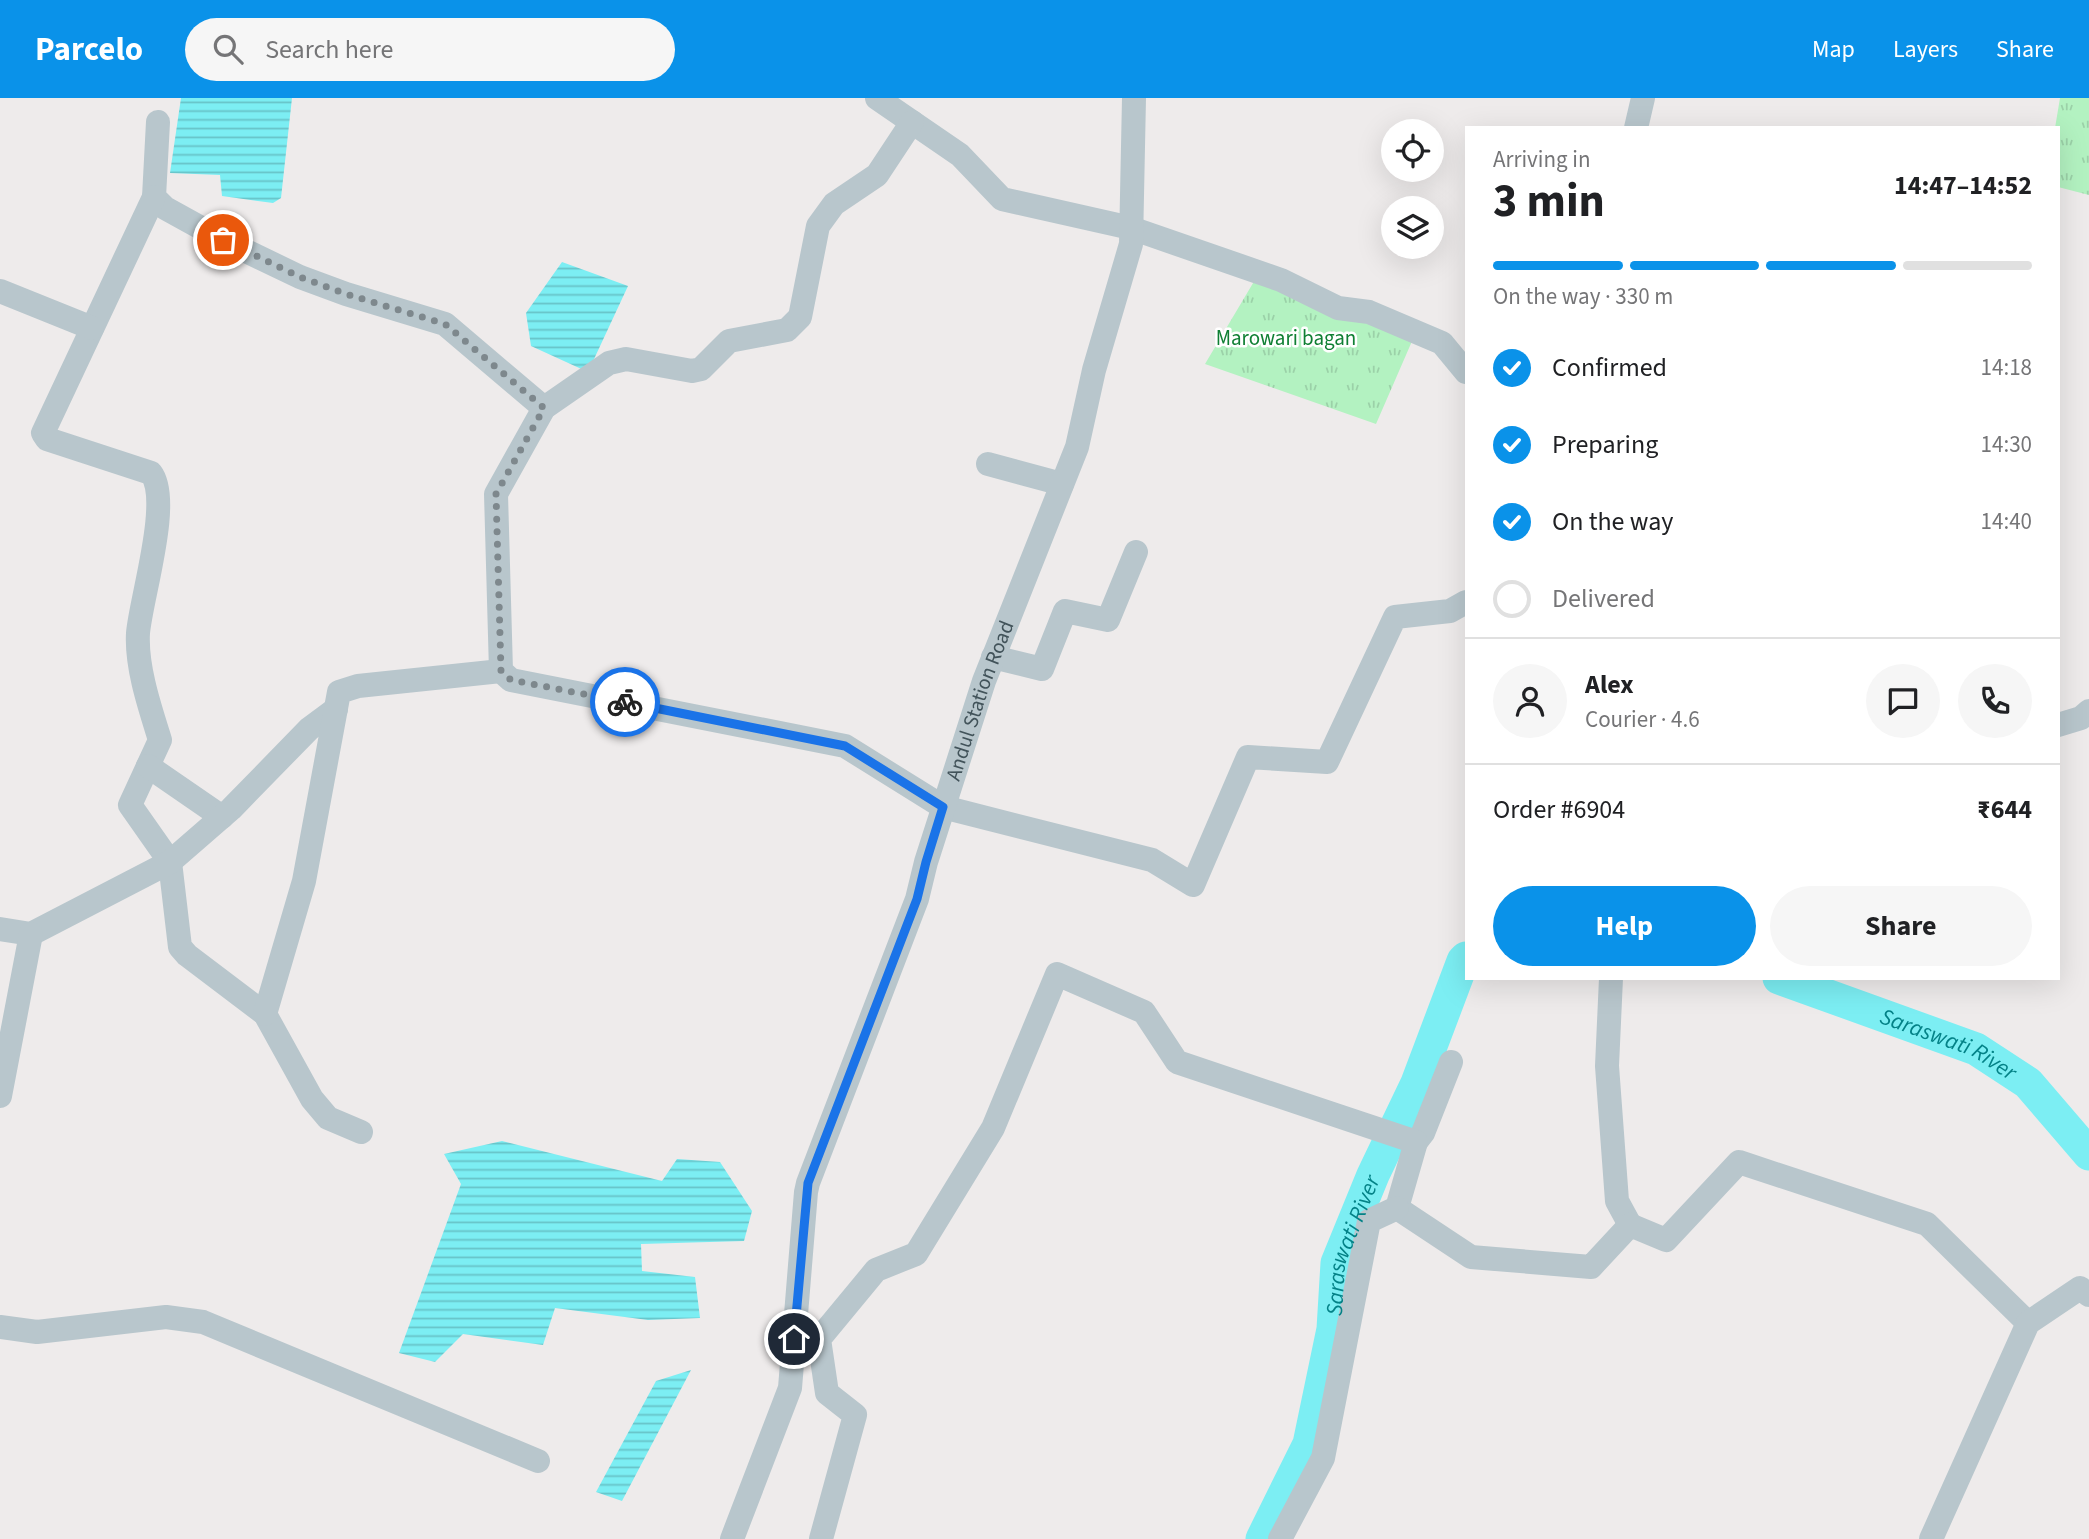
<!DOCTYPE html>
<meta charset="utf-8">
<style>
body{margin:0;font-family:"Source Sans 3",sans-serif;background:#f6f6f6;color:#202124;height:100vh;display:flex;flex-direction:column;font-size:26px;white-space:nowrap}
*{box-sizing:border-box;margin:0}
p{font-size:23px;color:#757577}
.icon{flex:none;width:38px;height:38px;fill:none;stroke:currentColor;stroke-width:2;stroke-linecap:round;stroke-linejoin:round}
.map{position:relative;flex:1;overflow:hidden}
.sheet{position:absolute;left:1465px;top:28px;width:595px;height:854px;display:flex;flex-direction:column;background:#fff;border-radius:0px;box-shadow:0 7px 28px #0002}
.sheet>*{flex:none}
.tools{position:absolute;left:1381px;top:21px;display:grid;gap:14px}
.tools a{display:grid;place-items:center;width:63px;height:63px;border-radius:50%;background:#fff;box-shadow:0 7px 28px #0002;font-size:35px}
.pin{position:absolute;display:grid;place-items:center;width:60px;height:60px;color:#fff;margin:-30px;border:4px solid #fff;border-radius:50%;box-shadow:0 2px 7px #0007}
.courier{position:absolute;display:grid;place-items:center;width:70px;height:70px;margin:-35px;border:5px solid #1a73e8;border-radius:50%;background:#fff;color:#222;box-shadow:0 2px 9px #0007}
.headline em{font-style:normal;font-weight:700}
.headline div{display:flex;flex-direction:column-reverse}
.headline{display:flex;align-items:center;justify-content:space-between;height:119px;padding:0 28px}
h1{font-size:46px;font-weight:700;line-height:52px}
.bar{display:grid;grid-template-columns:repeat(4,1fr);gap:10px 7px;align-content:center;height:84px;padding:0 28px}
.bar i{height:9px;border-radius:5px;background:#e0e0e0}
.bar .active{background:#0a92e9}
.bar p{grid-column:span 4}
.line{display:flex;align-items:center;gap:18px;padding:0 28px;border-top:2px solid #e0e0e0}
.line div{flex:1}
.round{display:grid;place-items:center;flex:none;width:74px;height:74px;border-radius:37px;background:#f6f6f6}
ol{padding:0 28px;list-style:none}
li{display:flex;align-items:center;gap:21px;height:77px}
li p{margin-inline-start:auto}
li .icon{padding:7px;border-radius:50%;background:#0a92e9;color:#fff;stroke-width:4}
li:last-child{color:#757577}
li i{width:38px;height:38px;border:4px solid #e0e0e0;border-radius:50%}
.primary-button{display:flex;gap:14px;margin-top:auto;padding:14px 28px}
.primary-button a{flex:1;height:80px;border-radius:42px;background:#0a92e9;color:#fff;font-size:28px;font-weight:700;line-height:80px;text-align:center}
.primary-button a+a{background:#f6f6f6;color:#202124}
header{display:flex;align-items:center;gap:42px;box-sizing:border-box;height:98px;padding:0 35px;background:#0a92e9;color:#fff}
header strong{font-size:33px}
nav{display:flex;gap:38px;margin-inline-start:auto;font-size:24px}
.search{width:490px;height:63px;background:#f6f6f6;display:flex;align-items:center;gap:18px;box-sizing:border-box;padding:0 24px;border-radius:38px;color:#757577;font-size:26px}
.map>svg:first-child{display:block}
.park{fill:url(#park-tufts)}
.water{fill:url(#water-rules)}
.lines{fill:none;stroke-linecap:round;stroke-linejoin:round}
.river{stroke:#7ceef3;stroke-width:33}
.minor{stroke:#b8c6cc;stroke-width:24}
.done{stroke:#7e888d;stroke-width:7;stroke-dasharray:0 12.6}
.route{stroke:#1a73e8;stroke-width:9}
.labels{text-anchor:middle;stroke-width:5;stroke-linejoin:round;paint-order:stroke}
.park-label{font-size:21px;fill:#0f7f33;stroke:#fff}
.street-label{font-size:21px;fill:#42535a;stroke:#fff}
.water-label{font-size:23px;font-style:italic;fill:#048287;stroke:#fff}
</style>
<header>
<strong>Parcelo</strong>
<div class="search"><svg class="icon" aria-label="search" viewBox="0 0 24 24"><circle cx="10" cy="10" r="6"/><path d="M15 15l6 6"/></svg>Search here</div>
<nav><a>Map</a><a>Layers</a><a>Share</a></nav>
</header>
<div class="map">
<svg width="2089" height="1441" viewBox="0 0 2089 1441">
<defs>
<pattern id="park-tufts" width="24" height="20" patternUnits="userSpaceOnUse" patternTransform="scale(1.75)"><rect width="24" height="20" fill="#b3f2c1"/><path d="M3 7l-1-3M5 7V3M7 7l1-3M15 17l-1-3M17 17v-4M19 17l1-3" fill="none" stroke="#9bd1a8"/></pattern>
<pattern id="water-rules" width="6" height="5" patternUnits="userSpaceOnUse" patternTransform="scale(1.75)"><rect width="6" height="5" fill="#7ceef3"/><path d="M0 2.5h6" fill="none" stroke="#67c3c8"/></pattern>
</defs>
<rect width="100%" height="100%" fill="#eeebeb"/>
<!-- park -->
<path class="park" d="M2060,0h29v97l-31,-8v-59h-3z
M1259,175l157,59 -40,92 -171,-60z"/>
<!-- water -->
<path class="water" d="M181,0h111l-11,100 -8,5 -51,-7 -2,-21 -50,-2z
M562,164l66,24 -40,86 -57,-26 -5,-33z
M502,1043l160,40 15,-22 43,3 32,49 -8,30 -103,3 1,27 53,6 5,41 -52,2 -93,-12 -12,37 -80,-11 -28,28 -36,-9 62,-169 -17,-30z
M691,1272l-69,131 -26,-9 60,-111z"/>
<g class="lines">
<!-- river -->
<g class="river">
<path id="s1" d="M1779,880l197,71 52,34 61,71"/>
<path id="s2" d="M1262,1441l47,-95 24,-115 4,-66 36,-88 44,-92 46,-122 3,-3"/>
</g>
<!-- minor -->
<g class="minor">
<path d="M877,0l83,57 42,44 129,29 150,52 57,28 31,4 73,31 24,29"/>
<path d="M158,24l-4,75 11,11 58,32 77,37 46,17 99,30 99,84"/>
<path d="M912,24l-35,53 -43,29 -16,22 -18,91 -13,13 -58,11 -28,28 -9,2 -66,-12 -17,4 -65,45 -48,86 5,177 10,9 334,66 98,61 209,53 41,25 55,-128 79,5 68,-145 55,-6 16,-9"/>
<path d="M1636,30l7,-30"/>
<path d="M154,99l-111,236 4,6 104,34c21,27 -10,125 -13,160 -2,34 12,75 22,107l-30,65 40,57 10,85 7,8 78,59 47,85 16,19 33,14"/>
<path d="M0,193l92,37"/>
<path d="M988,366l74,20"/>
<path d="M993,559l49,12 23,-58 43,9 28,-68"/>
<path d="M2058,627l23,-7 8,-7"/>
<path d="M148,668l74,51"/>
<path d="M0,831l31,5 139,-72 61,-53 78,-80 27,-20"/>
<path d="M1611,880l-4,88 10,135 13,24"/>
<path d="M265,916l39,-133 35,-189 19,-6 143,-15"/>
<path d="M0,998l31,-162"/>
<path d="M1416,1044l7,-9 28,-71"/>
<path d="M0,1229l37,5 129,-15 37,5 335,139"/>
<path id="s3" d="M732,1441l58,-151 16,-196 2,-9 109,-284 9,-37 58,-181 93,-234 17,-77 37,-126 3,-146"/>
<path d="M821,1441l34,-124 -28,-22 -8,-54 57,-69 40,-16 77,-126 64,-154 87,38 33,50 239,80 -19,66 74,49 120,10 39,-42 36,15 73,-78 188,62 101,99"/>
<path d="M1280,1441l43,-81 46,-237 28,-13"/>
<path d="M1931,1441l97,-216 52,-35 9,7"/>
</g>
</g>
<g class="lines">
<!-- done -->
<path class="done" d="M223,142l77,37 46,17 99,30 99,84 -48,86 5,177 10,9 114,22"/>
<!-- route -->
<path class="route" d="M625,604l220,44 98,61 -17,55 -9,37 -109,284 -14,156"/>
</g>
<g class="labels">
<!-- park labels -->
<g class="park-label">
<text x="1286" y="247">Marowari bagan</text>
</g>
<!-- street labels -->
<g class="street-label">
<text dy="7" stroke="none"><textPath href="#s3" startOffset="880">Andul Station Road</textPath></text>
</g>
<!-- water labels -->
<g class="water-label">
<text dy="8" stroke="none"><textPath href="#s1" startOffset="182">Saraswati River</textPath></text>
<text dy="8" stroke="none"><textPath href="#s2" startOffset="310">Saraswati River</textPath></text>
</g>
</g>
</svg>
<div class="tools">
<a><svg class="icon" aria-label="locate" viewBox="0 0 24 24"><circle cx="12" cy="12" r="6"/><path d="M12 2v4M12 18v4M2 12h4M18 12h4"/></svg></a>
<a><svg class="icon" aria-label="layers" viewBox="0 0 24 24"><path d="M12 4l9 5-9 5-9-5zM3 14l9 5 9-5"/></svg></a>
</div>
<div class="pin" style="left:223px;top:142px;background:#ea580c"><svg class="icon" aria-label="bag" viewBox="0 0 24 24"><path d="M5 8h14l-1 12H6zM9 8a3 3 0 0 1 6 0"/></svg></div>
<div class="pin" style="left:794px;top:1241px;background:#1f2937"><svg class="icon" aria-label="home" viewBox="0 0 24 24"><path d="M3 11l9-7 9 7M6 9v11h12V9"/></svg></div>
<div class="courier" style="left:625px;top:604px"><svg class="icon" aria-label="bike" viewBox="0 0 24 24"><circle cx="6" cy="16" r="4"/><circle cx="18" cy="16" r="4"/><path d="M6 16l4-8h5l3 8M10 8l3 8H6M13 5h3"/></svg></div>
<section class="sheet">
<div class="headline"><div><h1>3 min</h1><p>Arriving in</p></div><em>14:47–14:52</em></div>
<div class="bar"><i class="active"></i><i class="active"></i><i class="active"></i><i></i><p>On the way · 330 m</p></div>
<ol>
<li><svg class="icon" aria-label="check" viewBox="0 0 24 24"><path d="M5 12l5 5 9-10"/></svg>Confirmed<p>14:18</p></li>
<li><svg class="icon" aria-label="check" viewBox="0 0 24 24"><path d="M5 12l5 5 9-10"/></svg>Preparing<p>14:30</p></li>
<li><svg class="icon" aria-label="check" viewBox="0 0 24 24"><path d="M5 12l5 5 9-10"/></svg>On the way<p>14:40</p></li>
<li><i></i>Delivered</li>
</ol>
<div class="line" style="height:126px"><a class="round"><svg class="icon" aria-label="person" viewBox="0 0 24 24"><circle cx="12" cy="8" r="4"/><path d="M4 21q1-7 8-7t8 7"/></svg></a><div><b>Alex</b><p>Courier · 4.6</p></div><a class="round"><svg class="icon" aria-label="chat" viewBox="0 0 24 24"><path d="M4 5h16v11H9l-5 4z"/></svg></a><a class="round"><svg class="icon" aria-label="phone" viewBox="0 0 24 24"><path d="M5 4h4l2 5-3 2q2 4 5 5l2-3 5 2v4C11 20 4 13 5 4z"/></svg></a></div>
<div class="line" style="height:91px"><div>Order #6904</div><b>₹644</b></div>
<div class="primary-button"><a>Help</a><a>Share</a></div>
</section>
</div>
